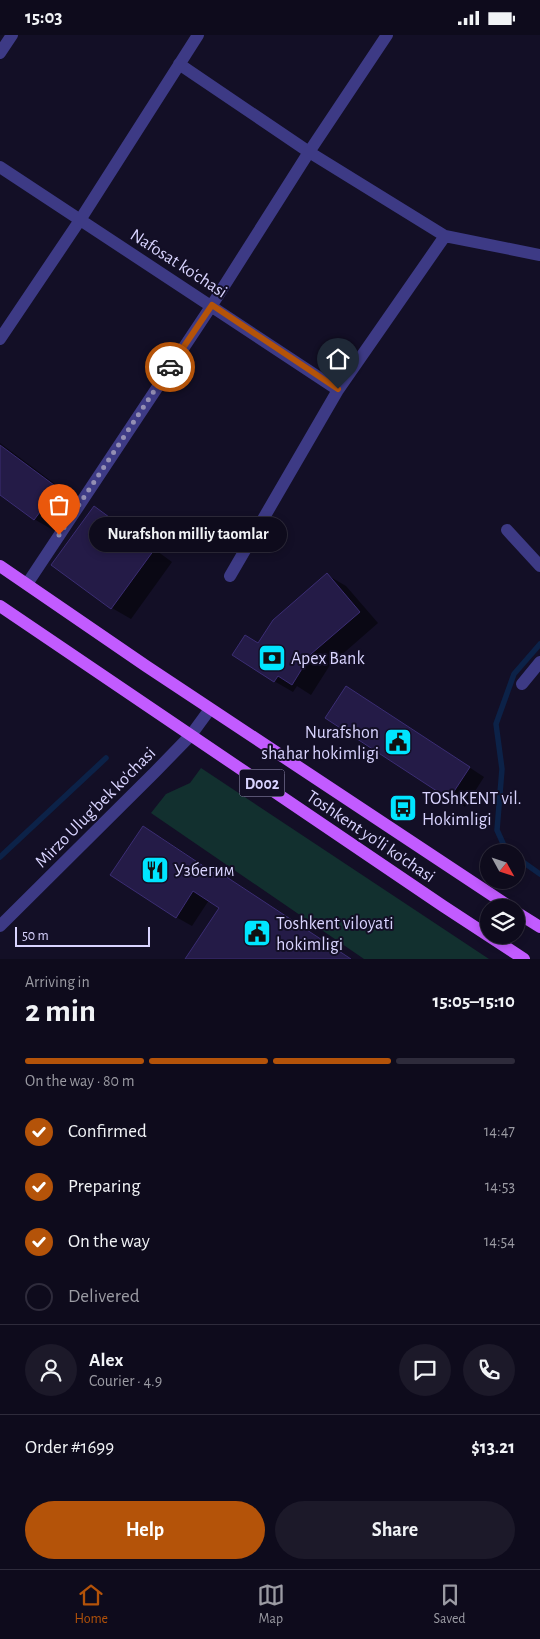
<!DOCTYPE html>
<meta charset="utf-8">
<style>
body{margin:0;font-family:"Alegreya Sans",sans-serif;background:#1c1929;color:#f1f3f6;height:100vh;display:flex;flex-direction:column;font-size:19px;white-space:nowrap}
*{box-sizing:border-box;margin:0}
p{font-size:16px;color:#9b9ba3}
.icon{flex:none;width:28px;height:28px;fill:none;stroke:currentColor;stroke-width:2;stroke-linecap:round;stroke-linejoin:round}
.map{position:relative;height:924px;overflow:hidden}
.drawer{display:flex;flex-direction:column;background:#0e0b1c;flex:1}
.drawer>*{flex:none}
.needle{width:32px;rotate:130deg}
.buttons{position:absolute;left:480px;top:809px;display:grid;gap:10px}
.buttons a{display:grid;place-items:center;width:45px;height:45px;border-radius:50%;background:#0e0b1c;box-shadow:0 2px 8px #0003,0 0 0 1px #2e2b3b;font-size:25px}
.scale{position:absolute;left:15px;bottom:12px;width:135px;box-sizing:border-box;padding-left:5px;border:2px solid #d9d4ff;border-top:0;font-size:14px;line-height:18px;white-space:nowrap;color:#d9d4ff;-webkit-text-stroke:4px #130f26;paint-order:stroke}
.pin{position:absolute;display:grid;place-items:center;width:42px;height:42px;color:#fff;margin:-51px -21px;border-radius:50% 50% 50% 0;rotate:-45deg;box-shadow:0 0 5px #0007}
.pin .icon{rotate:45deg}
.courier{position:absolute;display:grid;place-items:center;width:50px;height:50px;margin:-25px;border:4px solid #b45309;border-radius:50%;background:#fff;color:#222;box-shadow:0 1px 6px #0007}
.bubble{position:absolute;height:35px;border-radius:18px;background:#0e0b1c;box-shadow:0 2px 8px #0003,0 0 0 1px #2e2b3b;font-size:16px;font-weight:700;line-height:35px;text-align:center}
.headline em{font-style:normal;font-weight:700}
.headline div{display:flex;flex-direction:column-reverse}
.headline{display:flex;align-items:center;justify-content:space-between;height:85px;padding:0 25px}
h1{font-size:32px;font-weight:700;line-height:38px}
.bar{display:grid;grid-template-columns:repeat(4,1fr);gap:8px 5px;align-content:center;height:60px;padding:0 25px}
.bar i{height:6px;border-radius:4px;background:#2e2b3b}
.bar .current{background:#b45309}
.bar p{grid-column:span 4}
.line{display:flex;align-items:center;gap:12px;padding:0 25px;border-top:1px solid #2e2b3b}
.line div{flex:1}
.round{display:grid;place-items:center;flex:none;width:52px;height:52px;border-radius:26px;background:#1c1929}
ol{padding:0 25px;list-style:none}
li{display:flex;align-items:center;gap:15px;height:55px}
li p{margin-inline-start:auto}
li .icon{padding:5px;border-radius:50%;background:#b45309;color:#fff;stroke-width:4}
li:last-child{color:#9b9ba3}
li i{width:28px;height:28px;border:2px solid #2e2b3b;border-radius:50%}
.action{display:flex;gap:10px;margin-top:auto;padding:10px 25px}
.action a{flex:1;height:58px;border-radius:30px;background:#b45309;color:#fff;font-size:20px;font-weight:700;line-height:58px;text-align:center}
.action a+a{background:#1c1929;color:#f1f3f6}
.status{display:flex;justify-content:space-between;align-items:center;height:35px;padding:0 25px;background:#0e0b1c;direction:ltr}
.status svg{height:14px;fill:currentColor}
.tab-bar{display:flex;justify-content:space-around;align-items:center;height:70px;border-top:1px solid #2e2b3b;background:#0e0b1c;font-size:14px;color:#9b9ba3}
.tab-bar a{display:grid;justify-items:center;gap:2px}
.tab-bar .current{color:#b45309}
.map>svg:first-child{display:block}
.green{fill:#12302f}
.shadow{fill:#0007}
.lines{fill:none;stroke-linecap:round;stroke-linejoin:round}
.stream{stroke:#0c2248;stroke-width:5.5}
.building{fill:#241b47;stroke:#3b2d73}
.minor{stroke:#3d3a85;stroke-width:12}
.tertiary{stroke:#3d3a85;stroke-width:12}
.primary{stroke:#c25bff;stroke-width:12}
.done{stroke:#948fb3;stroke-width:5;stroke-dasharray:0 9}
.route{stroke:#b45309;stroke-width:6}
.labels{text-anchor:middle;stroke-width:4;stroke-linejoin:round;paint-order:stroke}
.shield{fill:#130f26;stroke:#9e99be;stroke-width:1}
.shield-label{font-size:16px;font-weight:bold;fill:#d9d4ff}
.street-label{font-size:18px;fill:#d9d4ff;stroke:#130f26}
.poi-label{font-size:18px;fill:#d9d4ff;stroke:#130f26;text-anchor:start}
</style>
<div class="status"><b>15:03</b><svg viewBox="0 0 49 12"><path d="M0 12V9h3v3zM5 12V6h3v6zM10 12V3h3v9zM15 12V0h3v12zM26 1h20v11H26zM47 4h2v5h-2z"/></svg></div>
<div class="map">
<svg width="540" height="924" viewBox="0 0 540 924">
<rect width="100%" height="100%" fill="#130f26"/>
<!-- green -->
<path class="green" d="M201,733l288,191h-125l-213,-146 15,-19 24,-11z"/>
<!-- shadow -->
<path class="shadow" d="M0,408l82,61 -22,30 -26,-15 -34,-25z
M94,473l19,11 59,43 -41,57 -19,-11 -59,-43z
M327,540l19,11 32,37 -48,42 -19,30 -14,-9 -4,6 -19,-11 -15,-36z
M361,661l123,81 -19,30 -138,-90z
M159,801l62,41 130,82h-160l30,-51 -12,-8 -17,26 -16,-9z"/>
<g class="lines">
<!-- stream -->
<path class="stream" d="M509,818l-3,-3 -9,-20 5,-61 -6,-45 18,-50 26,-30
M0,822l106,-99
M516,822l24,17"/>
</g>
<!-- building -->
<path class="building" d="M0,410l58,43 -24,32 -34,-25z
M94,471l60,44 -43,59 -60,-44z
M327,538l33,39 -49,42 -19,31 -14,-9 -4,6 -42,-27 13,-20 13,8 15,-23z
M346,651l124,81 -21,32 -124,-81z
M143,791l77,51 2,-3 129,85h-166l34,-51 -26,-17 -17,27 -66,-43z"/>
<g class="lines">
<!-- minor -->
<path class="minor" d="M0,18l12,-18
M179,29l130,88 136,84 95,19
M0,132l338,223
M0,304l80,-119 118,-185
M507,495l33,36
M230,541l108,-186 107,-154
M27,549l185,-279 97,-153 78,-117
M522,649l18,-22"/>
<!-- tertiary -->
<path class="tertiary" d="M0,891l155,-154 36,-37 19,-26"/>
<!-- primary -->
<path class="primary" d="M0,531l146,100 364,241
M0,571l443,300 81,53
M516,877l24,15"/>
</g>
<g class="lines">
<!-- done -->
<path class="done" d="M59,500l111,-168"/>
<!-- route -->
<path class="route" d="M170,332l42,-62 126,84"/>
</g>
<!-- icons -->
<defs>
<g id="bank-square" transform="scale(1.4375)"><rect x="-9" y="-9" width="18" height="18" rx="4" fill="#00e5ff" stroke="#130f26"/><path d="M-6-4H6V4H-6ZM0-2.3a2.3 2.3 0 1 0 0 4.6a2.3 2.3 0 1 0 0-4.6Z" fill="#111"/></g>
<g id="civic-square" transform="scale(1.4375)"><rect x="-9" y="-9" width="18" height="18" rx="4" fill="#00e5ff" stroke="#130f26"/><path d="M-.6-6.5H3V-4.5H.6V-3L4-1V1h2V6H-6V1h2V-1L-.6-3ZM-1.2 2.5V6h2.4V2.5Z" fill="#111"/></g>
<g id="bus-square" transform="scale(1.4375)"><rect x="-9" y="-9" width="18" height="18" rx="4" fill="#00e5ff" stroke="#130f26"/><path d="M-5-6H5V4H4V6H2V4H-2V6H-4V4H-5ZM-3.5-4V0h7V-4ZM-3.5 1.2v1.5H-2V1.2ZM2 1.2v1.5H3.5V1.2Z" fill="#111"/></g>
<g id="restaurant-square" transform="scale(1.4375)"><rect x="-9" y="-9" width="18" height="18" rx="4" fill="#00e5ff" stroke="#130f26"/><path d="M-5-6h1v4h1v-4h1v4h1v-4h1v5L-1.5 .5V6h-2V.5L-5-1ZM5-6V6H3V1.5H1.5Q1.5-4 5-6Z" fill="#111"/></g>
</defs>
<g fill-rule="evenodd">
<use href="#bank-square" x="272" y="623"/>
<use href="#civic-square" x="398" y="707"/>
<use href="#bus-square" x="403" y="773"/>
<use href="#restaurant-square" x="155" y="835"/>
<use href="#civic-square" x="257" y="898"/>
</g>
<g class="labels">
<!-- shield labels -->
<rect class="shield" x="239.5" y="734.5" width="45" height="27" rx="4"/>
<g class="shield-label">
<text x="262" y="754">D002</text>
</g>
<!-- street labels -->
<g class="street-label">
<text transform="translate(179 228) rotate(33)" y="6">Nafosat ko‘chasi</text>
<text transform="translate(95 772) rotate(-45)" y="6">Mirzo Ulug'bek ko'chasi</text>
<text transform="translate(371 801) rotate(34)" y="6">Toshkent yo'li ko'chasi</text>
</g>
<!-- poi labels -->
<g class="poi-label">
<text x="291" y="629">Apex Bank</text>
<text x="379" y="703" text-anchor="end">Nurafshon<tspan x="379" dy="21">shahar hokimligi</tspan></text>
<text x="422" y="769">TOShKENT vil.<tspan x="422" dy="21">Hokimligi</tspan></text>
<text x="174" y="841">Узбегим</text>
<text x="276" y="894">Toshkent viloyati<tspan x="276" dy="21">hokimligi</tspan></text>
</g>
</g>
</svg>
<div class="buttons">
<a><svg class="needle" viewBox="-14 -14 28 28"><path d="M0-13l5 13h-10z" fill="#e53935"/><path d="M0 13l5-13h-10z" fill="#9b9ba3"/></svg></a>
<a><svg class="icon" aria-label="layers" viewBox="0 0 24 24"><path d="M12 4l9 5-9 5-9-5zM3 14l9 5 9-5"/></svg></a>
</div>
<div class="scale">50 m</div>
<div class="pin" style="left:59px;top:500px;background:#ea580c"><svg class="icon" aria-label="bag" viewBox="0 0 24 24"><path d="M5 8h14l-1 12H6zM9 8a3 3 0 0 1 6 0"/></svg></div>
<div class="pin" style="left:338px;top:354px;background:#1f2937"><svg class="icon" aria-label="home" viewBox="0 0 24 24"><path d="M3 11l9-7 9 7M6 9v11h12V9"/></svg></div>
<div class="courier" style="left:170px;top:332px"><svg class="icon" aria-label="car" viewBox="0 0 24 24"><path d="M5 17H2v-5l4-1 3-4h7l3 4 3 1v5h-3M9 17h6M6 11h13"/><circle cx="7" cy="17" r="2"/><circle cx="17" cy="17" r="2"/></svg></div>
<div class="bubble" style="left:89px;top:482px;width:198px">Nurafshon milliy taomlar</div>
</div>
<section class="drawer">
<div class="headline"><div><h1>2 min</h1><p>Arriving in</p></div><em>15:05–15:10</em></div>
<div class="bar"><i class="current"></i><i class="current"></i><i class="current"></i><i></i><p>On the way · 80 m</p></div>
<ol>
<li><svg class="icon" aria-label="check" viewBox="0 0 24 24"><path d="M5 12l5 5 9-10"/></svg>Confirmed<p>14:47</p></li>
<li><svg class="icon" aria-label="check" viewBox="0 0 24 24"><path d="M5 12l5 5 9-10"/></svg>Preparing<p>14:53</p></li>
<li><svg class="icon" aria-label="check" viewBox="0 0 24 24"><path d="M5 12l5 5 9-10"/></svg>On the way<p>14:54</p></li>
<li><i></i>Delivered</li>
</ol>
<div class="line" style="height:90px"><a class="round"><svg class="icon" aria-label="person" viewBox="0 0 24 24"><circle cx="12" cy="8" r="4"/><path d="M4 21q1-7 8-7t8 7"/></svg></a><div><b>Alex</b><p>Courier · 4.9</p></div><a class="round"><svg class="icon" aria-label="chat" viewBox="0 0 24 24"><path d="M4 5h16v11H9l-5 4z"/></svg></a><a class="round"><svg class="icon" aria-label="phone" viewBox="0 0 24 24"><path d="M5 4h4l2 5-3 2q2 4 5 5l2-3 5 2v4C11 20 4 13 5 4z"/></svg></a></div>
<div class="line" style="height:65px"><div>Order #1699</div><b>$13.21</b></div>
<div class="action"><a>Help</a><a>Share</a></div>
</section>
<nav class="tab-bar">
<a class="current"><svg class="icon" aria-label="home" viewBox="0 0 24 24"><path d="M3 11l9-7 9 7M6 9v11h12V9"/></svg>Home</a>
<a><svg class="icon" aria-label="map" viewBox="0 0 24 24"><path d="M3 6l6-2 6 2 6-2v14l-6 2-6-2-6 2zM9 4v14M15 6v14"/></svg>Map</a>
<a><svg class="icon" aria-label="saved" viewBox="0 0 24 24"><path d="M7 4h10v16l-5-4-5 4z"/></svg>Saved</a>
</nav>
